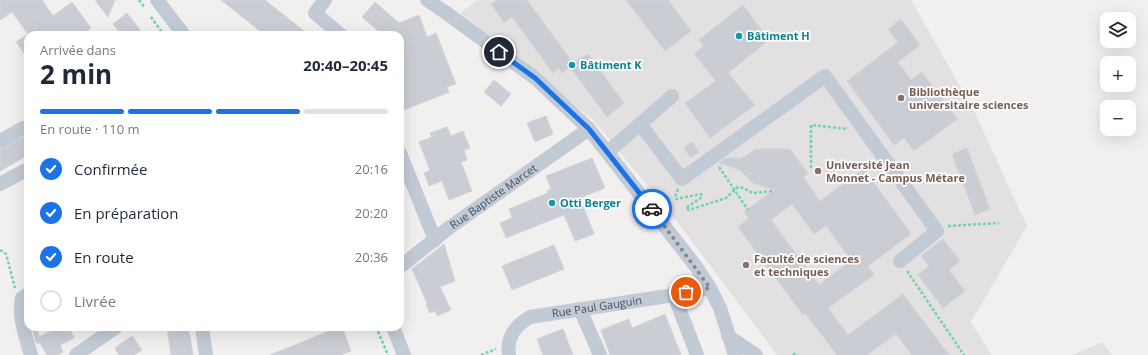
<!DOCTYPE html>
<html lang="fr">
<meta charset="utf-8">
<style>
body{margin:0;font-family:"Open Sans",sans-serif;background:#f2f2f3;color:#1f2937;height:100vh;display:flex;flex-direction:column;font-size:15px;white-space:nowrap}
*{box-sizing:border-box;margin:0}
p{font-size:13px;color:#747a83}
.icon{flex:none;width:22px;height:22px;fill:none;stroke:currentColor;stroke-width:2;stroke-linecap:round;stroke-linejoin:round}
.map{position:relative;flex:1;overflow:hidden}
.sheet{position:absolute;left:24px;top:31px;width:380px;height:300px;display:flex;flex-direction:column;background:#fff;border-radius:12px;box-shadow:0 4px 16px #0002}
.sheet>*{flex:none}
.tools{position:absolute;left:1100px;top:12px;display:grid;gap:8px}
.tools a{display:grid;place-items:center;width:36px;height:36px;border-radius:8px;background:#fff;box-shadow:0 4px 16px #0002;font-size:20px}
.pin{position:absolute;display:grid;place-items:center;width:34px;height:34px;color:#fff;margin:-17px;border:2px solid #fff;border-radius:50%;box-shadow:0 1px 4px #0007}
.courier{position:absolute;display:grid;place-items:center;width:40px;height:40px;margin:-20px;border:3px solid #1a73e8;border-radius:50%;background:#fff;color:#222;box-shadow:0 1px 5px #0007}
.overview em{font-style:normal;font-weight:700}
.overview div{display:flex;flex-direction:column-reverse}
.overview{display:flex;align-items:center;justify-content:space-between;height:68px;padding:0 16px}
h1{font-size:26px;font-weight:700;line-height:30px}
.bar{display:grid;grid-template-columns:repeat(4,1fr);gap:6px 4px;align-content:center;height:48px;padding:0 16px}
.bar i{height:5px;border-radius:3px;background:#e0e1e3}
.bar .active{background:#1a73e8}
.bar p{grid-column:span 4}
ol{padding:0 16px;list-style:none}
li{display:flex;align-items:center;gap:12px;height:44px}
li p{margin-inline-start:auto}
li .icon{padding:4px;border-radius:50%;background:#1a73e8;color:#fff;stroke-width:4}
li:last-child{color:#747a83}
li i{width:22px;height:22px;border:2px solid #e0e1e3;border-radius:50%}
.map>svg:first-child{display:block}
.education{fill:#e3e0e1}
.building{fill:#cbcdd5;stroke:#d2d4db;fill-rule:evenodd}
.lines{fill:none;stroke-linecap:round;stroke-linejoin:round}
.path{stroke:#6fd4ac;stroke-width:2.5;stroke-dasharray:3 2;stroke-linecap:butt}
.minor{stroke:#c1cad5;stroke-width:14}
.done{stroke:#828891;stroke-width:4;stroke-dasharray:0 7.2}
.route{stroke:#1a73e8;stroke-width:5}
.culture-dot{fill:#0f9aa8;stroke:#fff;stroke-width:1.5}
.education-dot{fill:#8d6e63;stroke:#fff;stroke-width:1.5}
.labels{text-anchor:middle;stroke-width:3.5;stroke-linejoin:round;paint-order:stroke}
.culture-label{font-size:11px;font-weight:bold;fill:#0d838f;stroke:#fff;text-anchor:start}
.education-label{font-size:11px;font-weight:bold;fill:#785e54;stroke:#fff;text-anchor:start}
.street-label{font-size:11px;fill:#45505e;stroke:#fff}
</style>
<div class="map">
<svg width="1148" height="355" viewBox="0 0 1148 355">
<rect width="100%" height="100%" fill="#f2efef"/>
<!-- education -->
<path class="education" d="M478,0h433l62,109 54,117 -56,96 20,33h-214l-101,-135 -82,-99 -134,-108z
M1102,342l10,13h-39z"/>
<!-- building -->
<path class="building" d="M0,0h42l11,16 19,-14 19,26 -10,7 -53,-1v25l-12,-17 12,-8 -16,-22 -12,8z
M95,0h20l-7,17z
M221,0h44l44,35h-44z
M497,0h30l46,63 15,-9 36,49 -17,14 -37,-50 -8,6 -4,-5 -5,5 -41,-56 -8,6 -13,-19z
M626,0h42l23,31 -26,20z
M375,2l24,21 20,-8 8,22 9,-4 20,51 -9,3 2,5 -45,18 -4,-9v-66h-17l-21,-18z
M743,5l26,35 -41,33 27,32 -45,33 -25,-35 31,-22 -22,-27 10,-8 -5,-6z
M127,13l17,22h-22l-9,-11z
M901,19l19,26 -22,17 13,18 11,-8 35,47 -43,32 -10,-13 -10,7 -47,-64 51,-39 -10,-13z
M494,80l17,14 -10,12 -17,-14z
M546,116l7,18 -18,8 -8,-19z
M447,127l4,9 12,-5 7,17 -6,2 3,10 -6,2 11,29 -23,9 -7,-19 -13,5 -5,-13 6,-3 -11,-28 13,-5 -2,-4z
M25,136h3v19l-28,16v-22z
M692,142l7,10 -9,6 -6,-11z
M967,148l23,61 -15,6 -23,-61z
M756,149h34l18,25 -5,3 17,24 44,-32 47,65 -43,32 6,9 -46,33 20,27 55,-41 46,61h-37l-16,-21 -29,21h-30l-32,-42 -2,2 -65,-88 11,-9 -5,-6 30,-22 -21,-7 -13,-13 -21,-7 6,-5h17zM792,204l22,30 12,-8 25,34 -32,25 -48,-65z
M592,158l13,30 -25,10 14,36 -19,7 -11,-26 -58,23 -6,-15 12,-5 -3,-9 39,-16 -1,-2 4,-2 -5,-13z
M943,239l17,22 -11,9 16,21 -22,17 -25,-33 11,-9 -8,-10z
M444,244l11,37 -15,6 11,23 -14,6 -2,-5 -5,2 -4,-9 1,-1 -15,-34z
M554,245l10,24 -52,21 -10,-24z
M665,314l16,41h-71l-9,-25 28,-11 3,9z
M32,327h5l2,10 20,-10h10l5,11 -14,7 3,7 -6,3h-10l-7,-12h-4z
M167,327h19l4,8 3,20h-22z
M339,327h3l9,24 -10,4h-71z
M563,329l10,26h-30l-6,-16z
M132,336l10,14 -8,5h-15l-4,-7z"/>
<g class="lines">
<!-- path -->
<path class="path" d="M139,0l6,8
M151,17l13,18
M719,167l29,43
M811,168v-43l37,4
M678,189l-3,8 1,2 25,-5 1,3 -16,11 3,2 37,-12 12,-11 5,1 10,5 20,-2
M948,226l51,-3
M0,250l6,4 9,34
M907,271l57,84
M376,327l12,28
M481,355l15,-6
M793,355l4,-3"/>
<!-- minor -->
<g class="minor">
<path d="M157,0l27,35"/>
<path d="M325,0l-10,13 26,22"/>
<path d="M427,0l18,12 90,66 54,51 108,139 13,20 10,20 15,47"/>
<path d="M640,124l32,-28"/>
<path d="M0,141l23,-13h5"/>
<path d="M608,152l32,-28 42,55 143,-103 112,155 -37,30"/>
<path d="M400,153l35,87"/>
<path d="M0,184l28,-15"/>
<path id="s1" d="M400,267l50,-40 139,-98"/>
<path d="M28,294l-6,4c-4,18 4,40 9,57"/>
<path d="M674,295l23,60"/>
<path d="M580,309l20,46"/>
<path d="M202,327l4,28"/>
<path d="M393,327l11,28"/>
<path d="M728,336l28,19"/>
<path d="M76,355l40,-28"/>
<path id="s2" d="M509,355c-3,-17 7,-30 21,-38l144,-22 36,-7"/>
</g>
</g>
<g class="lines">
<!-- done -->
<path class="done" d="M652,209l58,79 -24,4"/>
<!-- route -->
<path class="route" d="M499,52l36,26 54,51 63,80"/>
</g>
<!-- markers -->
<g class="culture-dot">
<circle cx="739" cy="36" r="4"/>
<circle cx="572" cy="65" r="4"/>
<circle cx="552" cy="203" r="4"/>
</g>
<g class="education-dot">
<circle cx="901" cy="98" r="4"/>
<circle cx="818" cy="171" r="4"/>
<circle cx="746" cy="265" r="4"/>
</g>
<g class="labels">
<!-- culture labels -->
<g class="culture-label">
<text x="747" y="40">Bâtiment H</text>
<text x="580" y="69">Bâtiment K</text>
<text x="560" y="207">Otti Berger</text>
</g>
<!-- education labels -->
<g class="education-label">
<text x="909" y="96">Bibliothèque<tspan x="909" dy="13">universitaire sciences</tspan></text>
<text x="826" y="169">Université Jean<tspan x="826" dy="13">Monnet - Campus Métare</tspan></text>
<text x="754" y="263">Faculté de sciences<tspan x="754" dy="13">et techniques</tspan></text>
</g>
<!-- street labels -->
<g class="street-label">
<text dy="4" stroke="none"><textPath href="#s1" startOffset="117">Rue Baptiste Marcet</textPath></text>
<text dy="4" stroke="none"><textPath href="#s2" startOffset="114">Rue Paul Gauguin</textPath></text>
</g>
</g>
</svg>
<div class="tools">
<a><svg class="icon" aria-label="layers" viewBox="0 0 24 24"><path d="M12 4l9 5-9 5-9-5zM3 14l9 5 9-5"/></svg></a>
<a>+</a>
<a>−</a>
</div>
<div class="pin" style="left:686px;top:292px;background:#ea580c"><svg class="icon" aria-label="bag" viewBox="0 0 24 24"><path d="M5 8h14l-1 12H6zM9 8a3 3 0 0 1 6 0"/></svg></div>
<div class="pin" style="left:499px;top:52px;background:#1f2937"><svg class="icon" aria-label="home" viewBox="0 0 24 24"><path d="M3 11l9-7 9 7M6 9v11h12V9"/></svg></div>
<div class="courier" style="left:652px;top:209px"><svg class="icon" aria-label="car" viewBox="0 0 24 24"><path d="M5 17H2v-5l4-1 3-4h7l3 4 3 1v5h-3M9 17h6M6 11h13"/><circle cx="7" cy="17" r="2"/><circle cx="17" cy="17" r="2"/></svg></div>
<section class="sheet">
<div class="overview"><div><h1>2 min</h1><p>Arrivée dans</p></div><em>20:40–20:45</em></div>
<div class="bar"><i class="active"></i><i class="active"></i><i class="active"></i><i></i><p>En route · 110 m</p></div>
<ol>
<li><svg class="icon" aria-label="check" viewBox="0 0 24 24"><path d="M5 12l5 5 9-10"/></svg>Confirmée<p>20:16</p></li>
<li><svg class="icon" aria-label="check" viewBox="0 0 24 24"><path d="M5 12l5 5 9-10"/></svg>En préparation<p>20:20</p></li>
<li><svg class="icon" aria-label="check" viewBox="0 0 24 24"><path d="M5 12l5 5 9-10"/></svg>En route<p>20:36</p></li>
<li><i></i>Livrée</li>
</ol>
</section>
</div>
